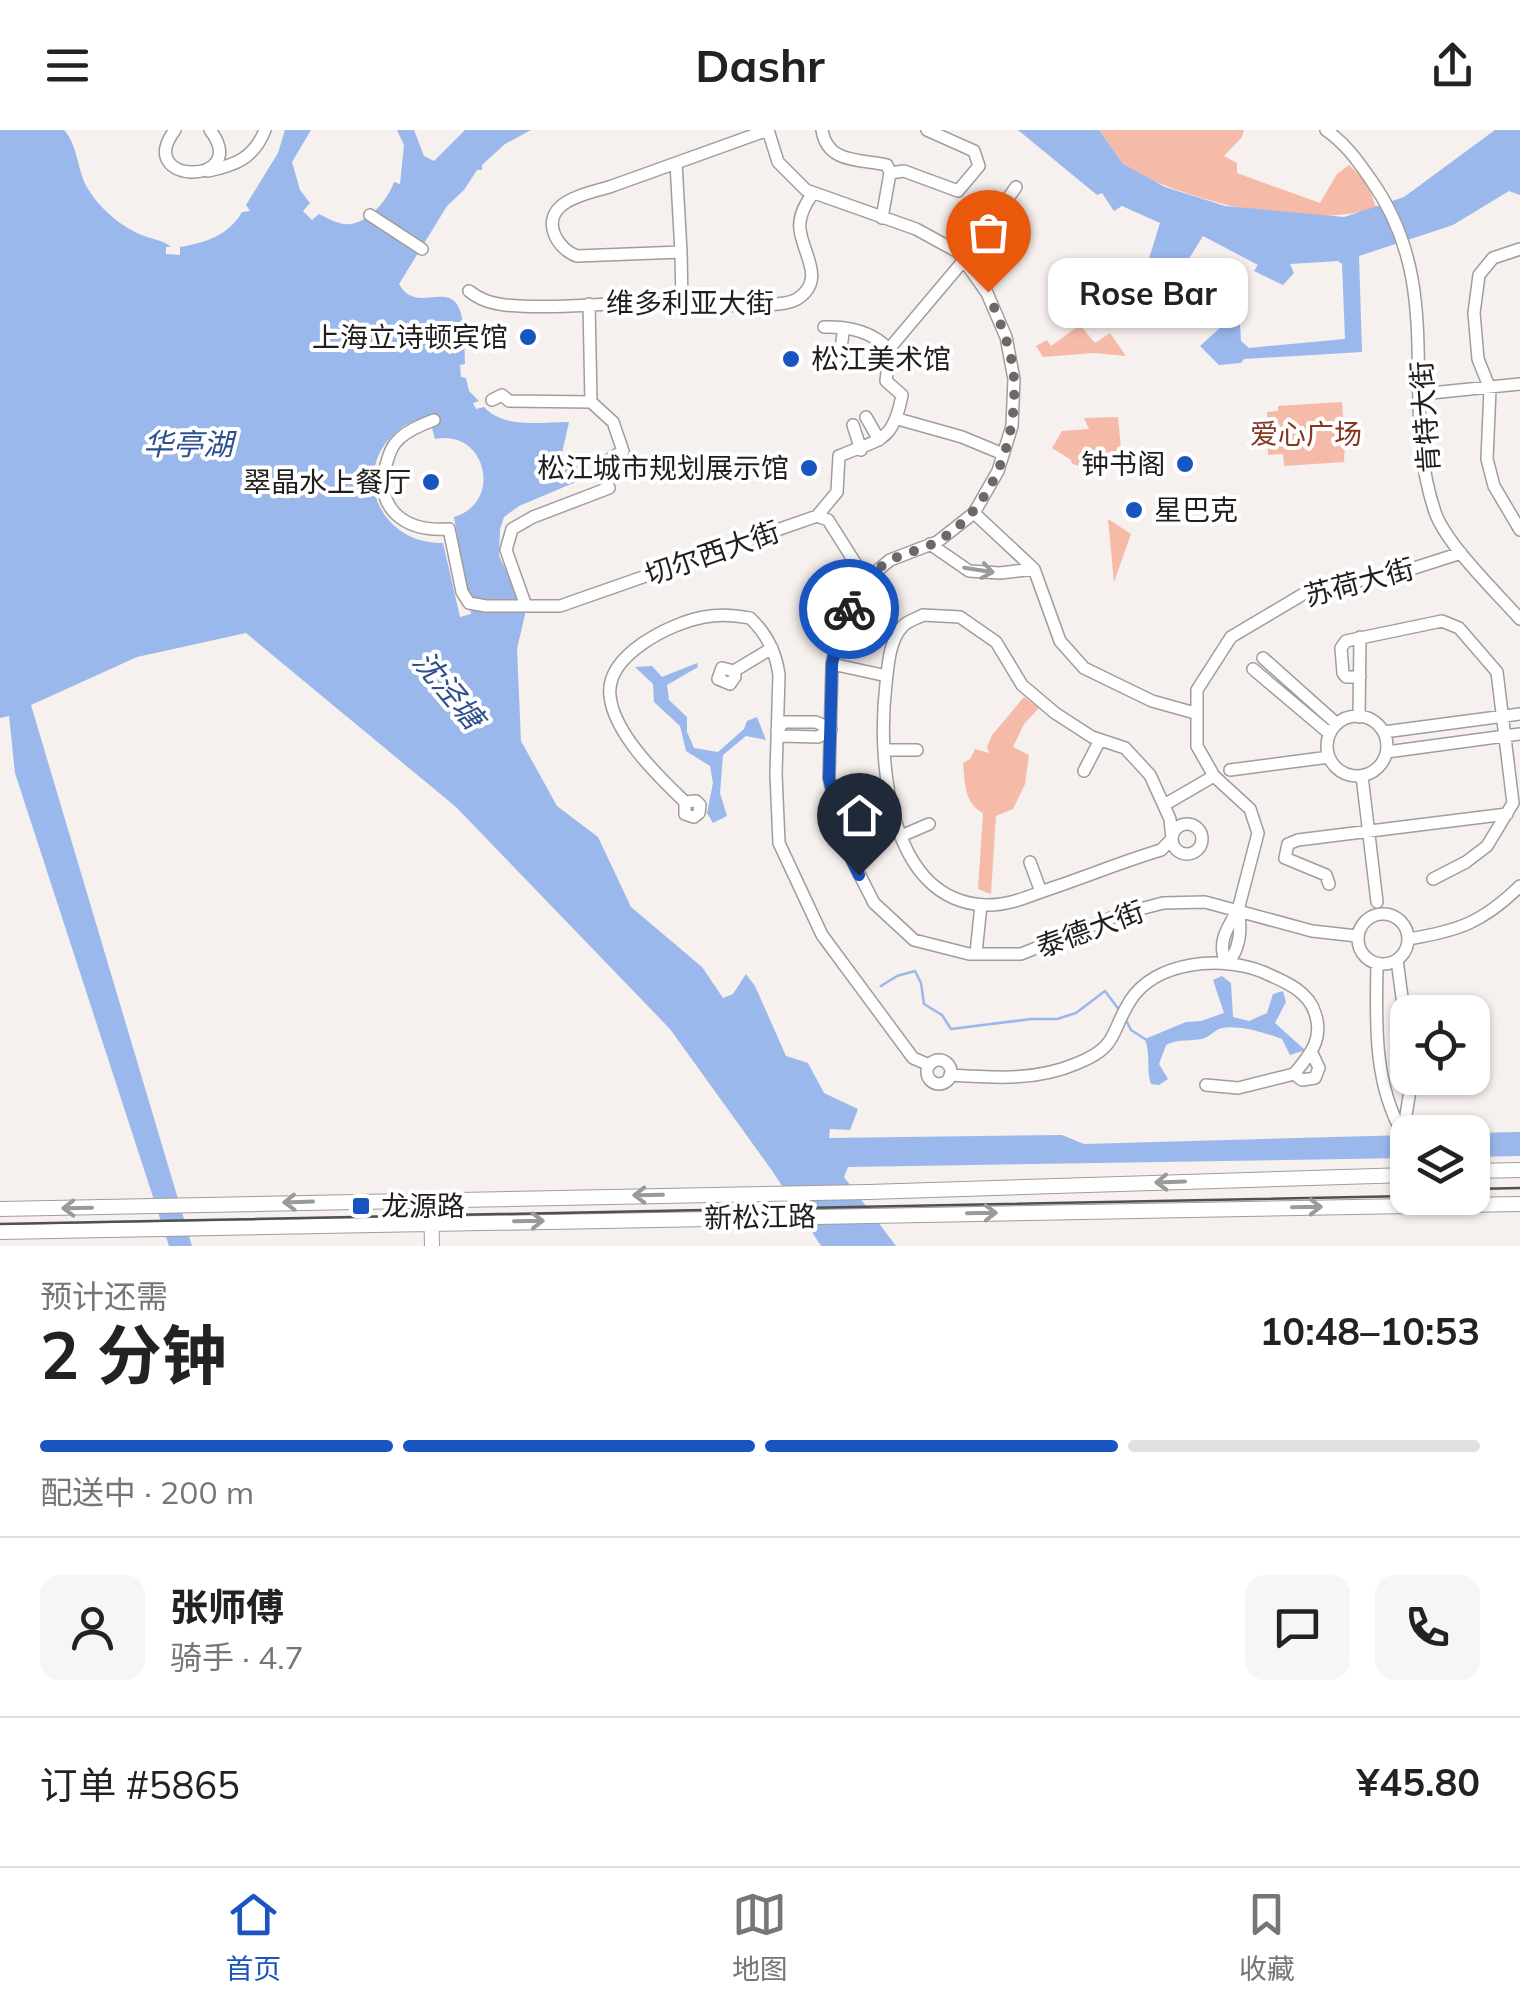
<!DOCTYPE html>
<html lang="zh">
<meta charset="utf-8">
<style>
body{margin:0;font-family:Mulish,"Noto Sans SC",sans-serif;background:#f6f6f6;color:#222;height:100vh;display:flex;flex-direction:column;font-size:38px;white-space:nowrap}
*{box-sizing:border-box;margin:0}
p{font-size:32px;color:#767676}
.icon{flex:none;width:55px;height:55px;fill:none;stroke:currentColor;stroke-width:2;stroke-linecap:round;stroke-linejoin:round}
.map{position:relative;height:1116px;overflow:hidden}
.sheet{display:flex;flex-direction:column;background:#fff;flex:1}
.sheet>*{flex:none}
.controls{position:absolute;left:1390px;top:865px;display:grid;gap:20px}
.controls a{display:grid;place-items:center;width:100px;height:100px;border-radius:20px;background:#fff;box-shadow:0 2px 8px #0004;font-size:50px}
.pin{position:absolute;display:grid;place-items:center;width:85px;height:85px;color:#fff;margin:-102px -42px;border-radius:50% 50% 50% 0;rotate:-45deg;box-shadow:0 0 10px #0007}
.pin .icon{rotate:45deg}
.courier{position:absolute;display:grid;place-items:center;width:100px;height:100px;margin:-50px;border:8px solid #1855c0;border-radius:50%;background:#fff;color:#222;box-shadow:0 2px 12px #0007}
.bubble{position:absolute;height:70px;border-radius:20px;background:#fff;box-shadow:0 2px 8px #0004;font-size:32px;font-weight:700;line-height:70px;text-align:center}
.head em{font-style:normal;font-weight:700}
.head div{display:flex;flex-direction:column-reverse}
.head{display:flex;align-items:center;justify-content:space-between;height:170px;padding:0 40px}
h1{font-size:65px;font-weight:700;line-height:75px}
.bar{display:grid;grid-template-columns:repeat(4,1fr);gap:15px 10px;align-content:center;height:120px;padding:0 40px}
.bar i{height:12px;border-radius:8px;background:#e0e0e0}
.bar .active{background:#1855c0}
.bar p{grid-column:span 4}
.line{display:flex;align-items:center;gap:25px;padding:0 40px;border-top:2px solid #e0e0e0}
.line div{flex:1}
.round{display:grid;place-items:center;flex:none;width:105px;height:105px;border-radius:20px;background:#f6f6f6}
header{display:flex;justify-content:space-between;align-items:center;height:130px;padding:0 40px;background:#fff;font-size:45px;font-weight:700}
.tabs{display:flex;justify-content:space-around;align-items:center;height:140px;border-top:2px solid #e0e0e0;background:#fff;font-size:28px;color:#767676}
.tabs a{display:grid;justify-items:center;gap:5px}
.tabs .active{color:#1855c0}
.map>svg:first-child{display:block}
.green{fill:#f6bba8}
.water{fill:#9ab8ec;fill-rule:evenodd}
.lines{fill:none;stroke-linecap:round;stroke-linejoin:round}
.stream{stroke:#9ab8ec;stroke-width:2.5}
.minor-casing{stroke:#a29c9b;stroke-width:14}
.major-casing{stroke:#a29c9b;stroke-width:16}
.minor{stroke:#fff;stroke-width:11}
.major{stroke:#fff;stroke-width:14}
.tram{stroke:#52504e;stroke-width:2.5}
.oneway{stroke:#9b9a9a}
.done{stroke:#6c6867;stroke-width:10;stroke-dasharray:0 18}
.route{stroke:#1855c0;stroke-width:12}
.poi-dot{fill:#1855c0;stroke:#fff;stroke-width:4}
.labels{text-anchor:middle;stroke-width:8;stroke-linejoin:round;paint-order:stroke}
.street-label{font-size:28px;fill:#211f1e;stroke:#fff}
.poi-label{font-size:28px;fill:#211f1e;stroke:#fff;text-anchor:end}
.park-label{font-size:28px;fill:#83371e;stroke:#fff}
.water-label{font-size:30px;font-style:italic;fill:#2d508f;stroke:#fff}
</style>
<header><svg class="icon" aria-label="menu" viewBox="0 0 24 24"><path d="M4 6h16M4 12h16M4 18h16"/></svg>Dashr<svg class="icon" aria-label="share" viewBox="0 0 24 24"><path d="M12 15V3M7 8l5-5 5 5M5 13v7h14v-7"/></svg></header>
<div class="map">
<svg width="1520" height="1116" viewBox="0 0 1520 1116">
<rect width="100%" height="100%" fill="#f6f0ee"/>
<!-- green -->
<path class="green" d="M1099,0h145l-2,7 -18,19 13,7v10l83,30 17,-29 12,-9 19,19 8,24c-77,22 -172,-4 -244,-36l-9,-8z
M1080,195l15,18 15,-10 16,23 -32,-3 -51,4 -7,-11 11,-6 4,6z
M1342,272l2,28 -8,2 2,11h7l-1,19 -60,4 -1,-12 -15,1 -1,-43 11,-1v-5z
M1118,287l4,42c-19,10 -29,11 -50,5l-1,-4 -19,-12 10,-17 27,-2 -5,-11z
M1108,389l23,15 -17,48z
M1024,567l15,11 -15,16 -11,23 16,8 -4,29 -12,25 -17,7 -5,78 -13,-5 5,-76c-19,-10 -18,-30 -20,-50l7,-4 5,-10 14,4 -2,-6 5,-12z"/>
<!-- water -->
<path class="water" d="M0,0h64c14,15 13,41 24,59 10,17 29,34 47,43 12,7 25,6 36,15h-5v7l14,1v-8c25,-4 49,-12 62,-35l8,-1 -4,-6 32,-52 7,-23h26l-19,32 8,28 10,13 -7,8 9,9 7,-6c8,4 17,9 25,10 22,3 44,-24 50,-42l6,2 4,-39 -7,-15h17l10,26 10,5 31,-31h66l-26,14 -23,21v5h-5l-13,20 -17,16 -48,78c16,30 48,-2 60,24 7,16 5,39 6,56l-5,1 1,12 5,1 3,13 10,10 -6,2 3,6 8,-2c20,22 58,15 85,15l-7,31 19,17 2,9 -64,27 -15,11 -4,12 -1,27 27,54 -9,39 4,92 36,65 41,31 33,70 71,60 21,31 10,-4 13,-20 9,12 31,70 22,7 16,30 34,16 -8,21 -20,-1 -1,9 233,-3 22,9 323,-9v23l-559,9 -4,10 52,69h-75l-48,-74 -103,-143 -214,-222 -210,-174 -109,24 -106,48 161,541h-23l-154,-473 -6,-57 -9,2zM429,287l6,22c52,-10 68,64 19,78l17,97 -11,3 -17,-74c-67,1 -94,-76 -43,-114 8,-7 19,-9 29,-12z
M1018,0h81l24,34 42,23 60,19 119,11 60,-20 91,-67h25v65l-11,-4 -56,34 -94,31 3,96 -118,7 -3,4 -22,2 -19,-19 33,-30 -86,-51 13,-42 -38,-17 -8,5 -12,-18 -5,2zM1203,106l55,29 -4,6 29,14 11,-12 -4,-9 48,-3 4,3 3,75 -96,9 -8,-7 -3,-50 -31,-11 -22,-15z
M697,533l1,4 -31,18 2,15 18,17v15l7,16 24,4 26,-23 3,-8 10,-4 9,23 -20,-4 -23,19 -3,38 7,23 -14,7 -6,-10 6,-30 -3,-17 -24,-15 -6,-25 -26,-24 -1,-18 -18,-17 17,-1 10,11z
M1222,846l9,7 2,34 16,4 18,-8 6,-19 10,-3 3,11 -11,21 30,27 -15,5 -8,-16c-16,-6 -47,-16 -63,-10 -5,2 -9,7 -14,9 -13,4 -26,0 -39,7l-7,19 9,15 -9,6 -8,-1c-5,-14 0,-28 -6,-45l41,-17 15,-1 23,-8 -11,-33z
M1520,1002v24l-47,1v-24z"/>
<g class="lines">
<!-- stream -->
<path class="stream" d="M881,856l16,-10 18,-5 6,12 3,21 18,11 9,14 80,-10h26l19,-6 29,-22 15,20
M1127,892l4,8 14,9"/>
<!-- minor casing -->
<g class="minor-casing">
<path id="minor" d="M175,0c-43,56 78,56 35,0
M822,0c5,34 39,29 65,35l3,8
M1326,0c20,14 31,30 45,50 78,110 26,220 64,332 11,32 61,80 85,107
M676,33l5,89 -104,4c-18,-6 -35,-32 -17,-49 11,-11 37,-16 52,-21 52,-19 104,-37 156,-56l10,32 28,28 110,39 42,23 29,41 19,44 8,42 -2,47 -14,45 -24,42 -37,29 -47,18 -24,20 -25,43 -9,41 -3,114 16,68 29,57 40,37 55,14h52l100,-40 42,-11 42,-1 107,29 45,5
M208,41c28,-6 46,-13 57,-41
M890,43l14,-2 54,20 21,-25 -5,-15 -47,-21
M370,85l52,34
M882,88l8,-45
M1520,119l-27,9 -14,17 -5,38 4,46 12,30 -3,70 7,27 26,44
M681,122l1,51
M469,161c11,9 22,12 36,14 42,4 88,-1 131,-2 38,0 77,4 116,2 13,-1 33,1 45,-6 30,-19 5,-46 3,-70 -2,-13 6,-26 13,-36
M841,217l3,-19
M889,219l75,-89 52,-73
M1421,264l99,-10
M492,270l10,-5 7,6 82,1
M866,287l13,23
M898,289l64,18 41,17
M434,290c-11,4 -25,10 -34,18 -9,8 -11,17 -14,27 -12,46 21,67 63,64l13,63 7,11 17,3h74l257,-90 11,4 38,60
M853,295l8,25
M974,383l60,56 26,72 24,27 68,33 43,12
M817,386l20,-24 2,-36c39,-17 54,-12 63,-61l-16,-14 1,-9 9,-13c-16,-26 -43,-33 -72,-32
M930,414l39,27 31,2 34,-4
M526,476l-20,-56 6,-21 21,-12 76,-29 -8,-23 22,-14 -10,-29 -22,-20 -2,-98
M923,485l37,2 36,25 26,43 33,28 37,24 33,11 25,27 20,44 2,20 -11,11c-37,11 -73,26 -109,38 -23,8 -43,18 -67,17 -98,-4 -108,-148 -99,-221 2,-17 3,-44 17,-58 4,-5 15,-8 20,-11z
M1263,528l74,66
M832,534l55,12
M1253,539l77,65
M734,541l-12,-3 -4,11 12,5 5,-7 -1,-6 38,-23
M1360,547h-14l-3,-4 -2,-25 5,-7 96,-20 17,7 38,44 16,131 -26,43 -21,16 -33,17
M1327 616a30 30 0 1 1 60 0a30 30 0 1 1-60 0Z
M1359,587l1,-80
M784,592h32l15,7 -13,8 -36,-1 -5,-6z
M1384,602l136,-18
M885,620h32
M1387,622l133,-18
M1230,640l99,-13
M1084,641l16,-31
M1362,646l15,126
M685,672l11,-1 4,4 -1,8 -5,4 -9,-3v-12c-26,-25 -71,-68 -75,-106 -5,-41 61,-73 94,-79 15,-3 31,-2 46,1 17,16 26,34 29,57l-3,99 3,69 43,92 91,123 14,6
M1164,675l50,-29
M1172 709a15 15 0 1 1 30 0a15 15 0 1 1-30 0Z
M901,706l28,-12
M1030,732l11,30
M1329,754l-3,-9 -41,-17 3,-14 10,-4 209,-26
M1238,780l20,-77 -8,-24 -36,-33 -17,-30v-56l34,-53 74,-44 103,-23 53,-17
M1238,780c4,20 2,39 -11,54 -11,-20 0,-36 11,-54z
M1358 809a25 25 0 1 1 50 0a25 25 0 1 1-50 0Z
M1408,809c51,-8 75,-17 112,-53
M976,823l5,-48
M1397,830l11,82
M1377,834c-1,58 -4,118 26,170l9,-56
M927 942a12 12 0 1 1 24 0a12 12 0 1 1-24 0Z
M950,945c45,3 87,6 128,-12 40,-16 32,-30 52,-62 25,-40 92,-46 133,-29 20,9 45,18 52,41 9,26 -5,42 -21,61l8,6 13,-2 4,-10 -7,-15
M1206,955l32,3 56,-14
M1403,1004l3,41"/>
</g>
<!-- major casing -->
<g class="major-casing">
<path id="major" d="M1472,1041l48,-1
M431,1068l1,48
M0,1079l868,-17 540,-17
M0,1102l1520,-28"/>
</g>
<!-- minor -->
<use href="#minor" class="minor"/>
<!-- major -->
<use href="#major" class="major"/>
<!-- tram -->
<path class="tram" d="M1472,1059l48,-1
M0,1094l1408,-28"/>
</g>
<!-- one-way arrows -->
<defs><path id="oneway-shaft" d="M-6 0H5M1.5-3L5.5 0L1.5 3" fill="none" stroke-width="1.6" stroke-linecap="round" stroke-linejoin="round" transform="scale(2.5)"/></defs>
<g class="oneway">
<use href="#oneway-shaft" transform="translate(979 440) rotate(9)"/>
<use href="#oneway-shaft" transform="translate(1170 1052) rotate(178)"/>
<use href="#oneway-shaft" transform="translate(648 1065) rotate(179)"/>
<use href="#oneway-shaft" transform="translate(298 1072) rotate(178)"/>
<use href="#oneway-shaft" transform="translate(1307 1077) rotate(-1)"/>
<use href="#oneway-shaft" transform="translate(77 1078) rotate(179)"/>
<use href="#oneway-shaft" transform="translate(982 1083) rotate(-1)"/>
<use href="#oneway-shaft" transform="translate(529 1091) rotate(-1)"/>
</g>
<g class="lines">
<!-- done -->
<path class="done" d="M849,479c12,-20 24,-41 46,-51 13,-6 30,-9 43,-17 54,-32 79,-99 76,-160 -1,-31 -15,-60 -26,-89"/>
<!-- route -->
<path class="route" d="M849,479l-8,14 -9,41 -3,114 16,68 14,29"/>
</g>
<!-- markers -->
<g class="poi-dot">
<circle cx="528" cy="207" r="10"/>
<circle cx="791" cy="229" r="10"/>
<circle cx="1185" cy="334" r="10"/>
<circle cx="809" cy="338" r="10"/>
<circle cx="431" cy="352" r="10"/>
<circle cx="1134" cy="380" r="10"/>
<rect x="351" y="1066" width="20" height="20" rx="5"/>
</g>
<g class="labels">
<!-- street labels -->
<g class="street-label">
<text x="690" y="183">维多利亚大街</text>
<text transform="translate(1425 287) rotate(-94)" y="10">肯特大街</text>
<text transform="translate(712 423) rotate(-19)" y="10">切尔西大街</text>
<text transform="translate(1359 452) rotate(-15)" y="10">苏荷大街</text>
<text transform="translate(1090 799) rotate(-20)" y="10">泰德大街</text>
<text transform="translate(760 1087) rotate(-1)" y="10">新松江路</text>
</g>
<!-- poi labels -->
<g class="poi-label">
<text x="508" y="217">上海立诗顿宾馆</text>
<text x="811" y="239" text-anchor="start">松江美术馆</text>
<text x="1165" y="344">钟书阁</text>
<text x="789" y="348">松江城市规划展示馆</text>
<text x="411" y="362">翠晶水上餐厅</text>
<text x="1154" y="390" text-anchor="start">星巴克</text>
<text x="381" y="1086" text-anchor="start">龙源路</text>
</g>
<!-- park labels -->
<g class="park-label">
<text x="1306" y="314">爱心广场</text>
</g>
<!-- water labels -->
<g class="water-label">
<text x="188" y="325">华亭湖</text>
<text transform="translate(448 560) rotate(50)" y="10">沈泾塘</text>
</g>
</g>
</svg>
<div class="controls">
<a><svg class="icon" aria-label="locate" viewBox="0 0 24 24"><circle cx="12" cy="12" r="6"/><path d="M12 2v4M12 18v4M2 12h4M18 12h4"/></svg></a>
<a><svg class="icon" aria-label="layers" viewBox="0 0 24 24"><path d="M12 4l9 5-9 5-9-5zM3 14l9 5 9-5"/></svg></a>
</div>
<div class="pin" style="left:988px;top:162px;background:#ea580c"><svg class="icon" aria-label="bag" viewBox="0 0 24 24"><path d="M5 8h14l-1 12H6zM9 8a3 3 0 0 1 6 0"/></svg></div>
<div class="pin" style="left:859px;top:745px;background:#1f2937"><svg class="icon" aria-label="home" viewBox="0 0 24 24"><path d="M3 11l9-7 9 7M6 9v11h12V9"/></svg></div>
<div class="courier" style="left:849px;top:479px"><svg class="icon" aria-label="bike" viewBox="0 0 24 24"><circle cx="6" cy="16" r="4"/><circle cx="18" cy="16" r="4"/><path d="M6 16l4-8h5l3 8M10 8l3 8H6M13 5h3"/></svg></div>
<div class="bubble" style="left:1048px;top:128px;width:200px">Rose Bar</div>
</div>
<section class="sheet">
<div class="head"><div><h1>2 分钟</h1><p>预计还需</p></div><em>10:48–10:53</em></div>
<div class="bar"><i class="active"></i><i class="active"></i><i class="active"></i><i></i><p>配送中 · 200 m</p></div>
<div class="line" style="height:180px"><a class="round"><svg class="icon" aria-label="person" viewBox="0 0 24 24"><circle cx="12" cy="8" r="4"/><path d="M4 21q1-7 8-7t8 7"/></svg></a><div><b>张师傅</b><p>骑手 · 4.7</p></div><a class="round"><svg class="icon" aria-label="chat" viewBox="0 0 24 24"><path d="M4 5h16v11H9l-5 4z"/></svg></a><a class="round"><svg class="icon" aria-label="phone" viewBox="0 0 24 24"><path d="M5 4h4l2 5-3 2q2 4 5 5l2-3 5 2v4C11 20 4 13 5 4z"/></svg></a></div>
<div class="line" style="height:130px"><div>订单 #5865</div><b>¥45.80</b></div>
</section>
<nav class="tabs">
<a class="active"><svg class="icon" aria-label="home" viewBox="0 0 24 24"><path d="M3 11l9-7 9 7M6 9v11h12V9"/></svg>首页</a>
<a><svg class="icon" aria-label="map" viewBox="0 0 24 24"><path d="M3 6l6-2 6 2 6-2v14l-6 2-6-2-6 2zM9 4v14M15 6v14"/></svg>地图</a>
<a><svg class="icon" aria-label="saved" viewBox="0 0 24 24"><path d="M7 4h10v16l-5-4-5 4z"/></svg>收藏</a>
</nav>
